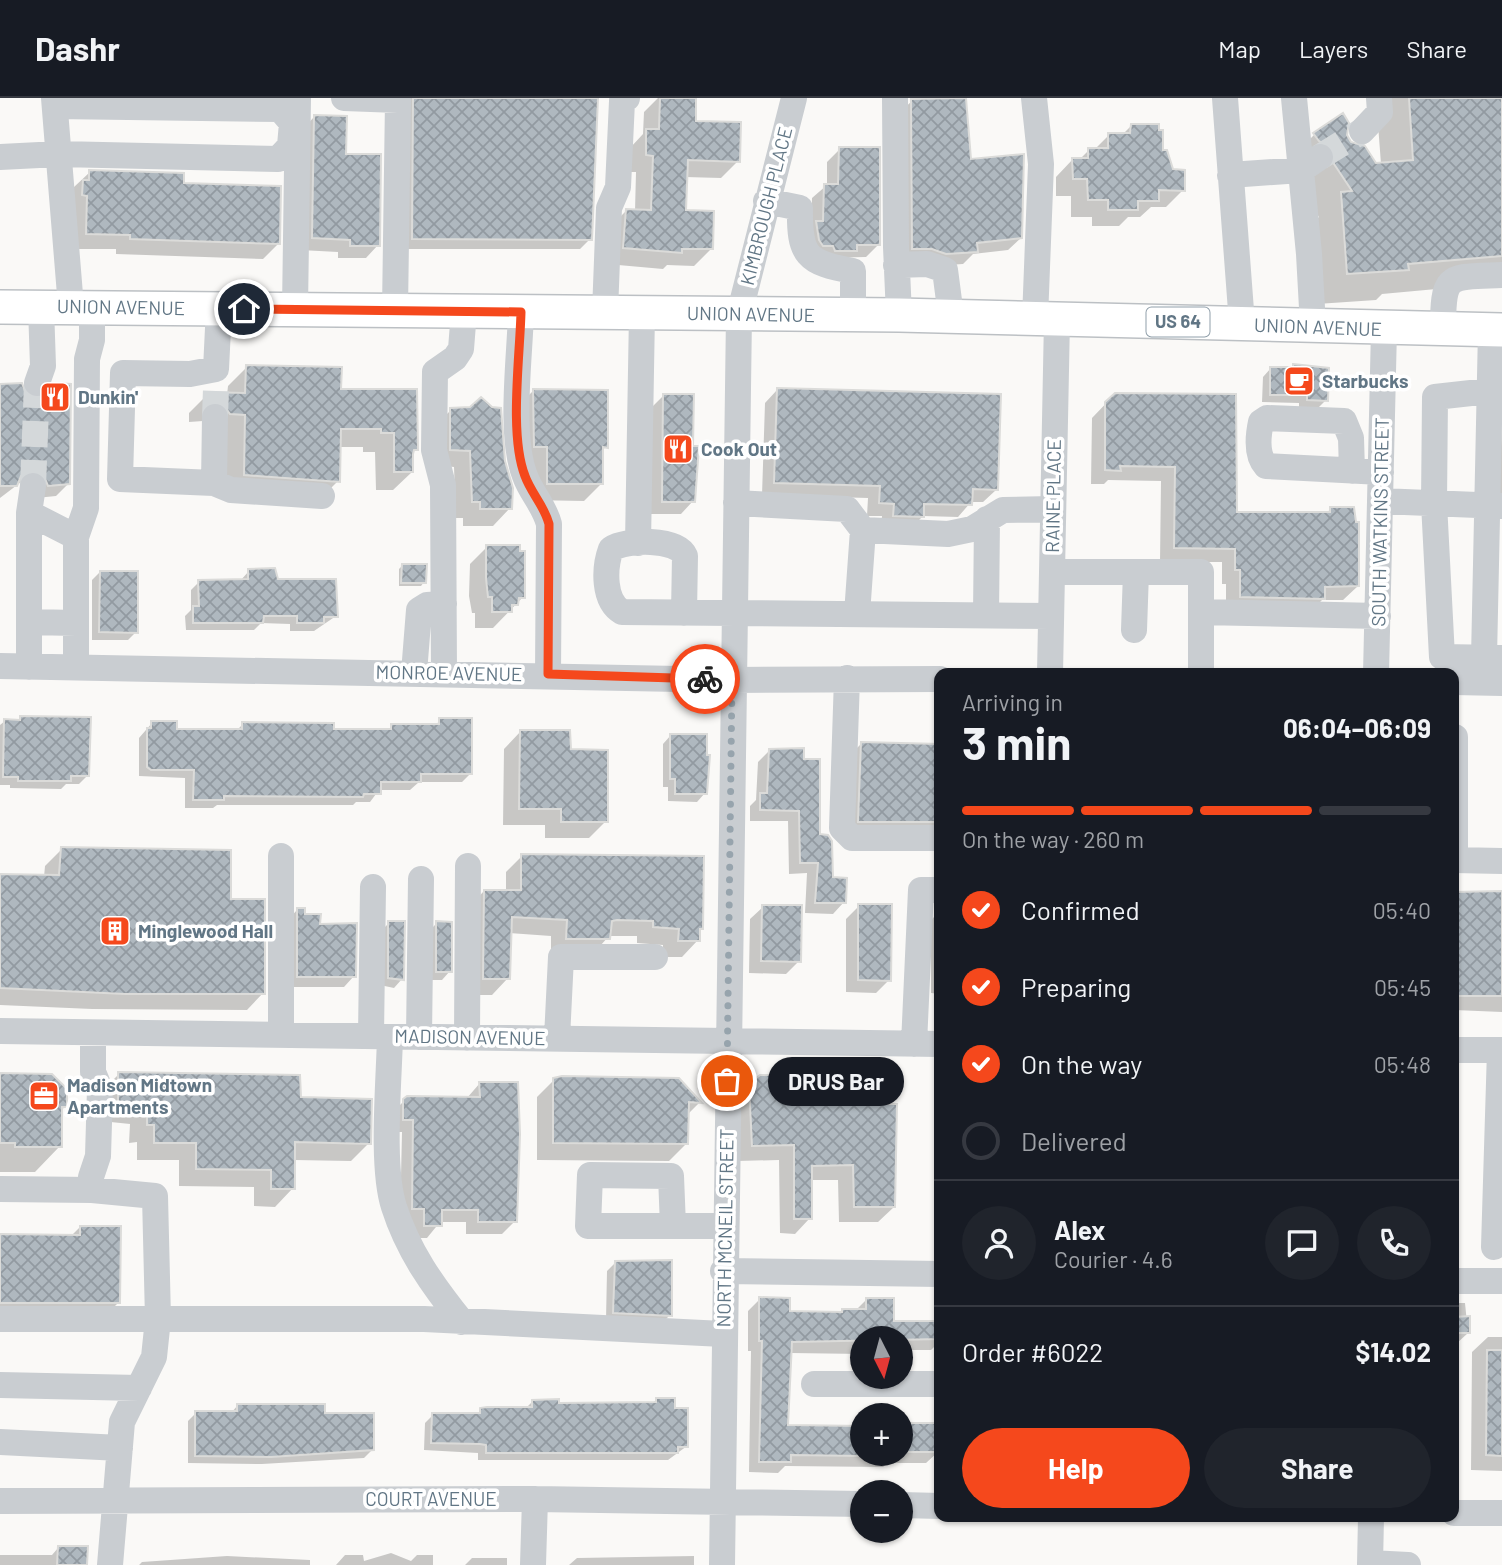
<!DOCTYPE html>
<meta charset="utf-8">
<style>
body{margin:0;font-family:Barlow,sans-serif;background:#20242c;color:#f1f3f6;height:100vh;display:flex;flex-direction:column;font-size:26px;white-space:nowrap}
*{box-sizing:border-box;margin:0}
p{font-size:23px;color:#9ea1a6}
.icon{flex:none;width:38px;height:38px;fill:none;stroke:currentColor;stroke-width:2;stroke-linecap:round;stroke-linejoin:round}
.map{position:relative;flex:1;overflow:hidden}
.sheet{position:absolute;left:934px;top:570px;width:525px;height:854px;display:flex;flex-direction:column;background:#171b24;border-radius:14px;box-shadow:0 2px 5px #0004}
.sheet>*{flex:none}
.needle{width:46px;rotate:174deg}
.fabs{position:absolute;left:850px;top:1228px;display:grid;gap:14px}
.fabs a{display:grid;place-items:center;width:63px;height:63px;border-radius:50%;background:#171b24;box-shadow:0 2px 5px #0004;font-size:35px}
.pin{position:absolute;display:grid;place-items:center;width:60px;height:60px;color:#fff;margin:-30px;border:4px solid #fff;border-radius:50%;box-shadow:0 2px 7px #0007}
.courier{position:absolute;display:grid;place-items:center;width:70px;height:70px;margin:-35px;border:5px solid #f5481c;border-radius:50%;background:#fff;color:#222;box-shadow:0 2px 9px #0007}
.bubble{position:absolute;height:49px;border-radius:24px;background:#171b24;box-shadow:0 2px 5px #0004;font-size:23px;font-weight:700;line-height:49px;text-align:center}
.overview em{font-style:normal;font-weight:700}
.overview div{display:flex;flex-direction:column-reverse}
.overview{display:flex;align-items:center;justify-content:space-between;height:119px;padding:0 28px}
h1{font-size:46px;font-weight:700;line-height:52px}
.bar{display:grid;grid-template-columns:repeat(4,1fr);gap:10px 7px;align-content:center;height:84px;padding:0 28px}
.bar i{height:9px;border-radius:5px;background:#363941}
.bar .current{background:#f5481c}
.bar p{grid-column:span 4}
.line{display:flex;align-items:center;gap:18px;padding:0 28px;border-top:2px solid #363941}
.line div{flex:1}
.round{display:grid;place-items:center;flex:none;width:74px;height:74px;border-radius:37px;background:#20242c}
ol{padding:0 28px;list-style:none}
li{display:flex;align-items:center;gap:21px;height:77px}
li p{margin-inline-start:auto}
li .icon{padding:7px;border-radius:50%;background:#f5481c;color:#fff;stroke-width:4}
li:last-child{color:#9ea1a6}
li i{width:38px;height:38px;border:4px solid #363941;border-radius:50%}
.button{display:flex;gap:14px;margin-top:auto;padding:14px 28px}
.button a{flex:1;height:80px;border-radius:42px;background:#f5481c;color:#fff;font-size:28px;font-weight:700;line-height:80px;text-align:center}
.button a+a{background:#20242c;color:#f1f3f6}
header{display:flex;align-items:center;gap:42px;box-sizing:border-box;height:98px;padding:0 35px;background:#171b24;border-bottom:2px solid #363941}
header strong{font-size:33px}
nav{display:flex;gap:38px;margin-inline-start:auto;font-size:24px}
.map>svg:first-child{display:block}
.shadow{fill:#0003}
.building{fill:url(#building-cross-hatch);stroke:#dbdbd9;stroke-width:2}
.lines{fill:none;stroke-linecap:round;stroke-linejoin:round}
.minor-tunnel{stroke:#d4d8da;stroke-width:26;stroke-dasharray:26 13;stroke-linecap:butt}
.major-casing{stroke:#bcc0c4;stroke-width:36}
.minor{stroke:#c9cdd1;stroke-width:26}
.major{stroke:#fff;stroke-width:33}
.done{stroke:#97a4ad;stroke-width:7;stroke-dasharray:0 12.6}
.route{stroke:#f5481c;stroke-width:9}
.labels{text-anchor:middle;stroke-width:7;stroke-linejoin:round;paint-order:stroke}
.shield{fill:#fff;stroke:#909faa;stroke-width:2}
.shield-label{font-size:18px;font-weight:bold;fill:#617685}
.street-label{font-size:19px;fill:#617685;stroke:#fff}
.poi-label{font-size:19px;font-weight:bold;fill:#617685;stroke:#fff;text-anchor:start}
</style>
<header>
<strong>Dashr</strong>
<nav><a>Map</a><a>Layers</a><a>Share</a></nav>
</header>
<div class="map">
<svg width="1502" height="1467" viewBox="0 0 1502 1467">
<defs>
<pattern id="building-cross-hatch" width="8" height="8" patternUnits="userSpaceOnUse" patternTransform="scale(1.75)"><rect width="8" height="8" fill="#afb8bf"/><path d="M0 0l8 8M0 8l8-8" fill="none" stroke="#929aa1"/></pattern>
</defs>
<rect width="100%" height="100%" fill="#faf9f7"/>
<!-- shadow -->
<path class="shadow" d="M400,0h196l-6,141 -10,10h-178z
M658,0h36v24l44,39 -17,17 -36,-1v35l26,37 -17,17 -27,-1 -4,4 -56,-5 2,-36 17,-17h9l1,-39h-7l1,-24 13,-14 1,-22z
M964,0l5,63 52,77 -13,12 -35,4 -10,10 -31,2 -32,-5 -1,-148 13,-12z
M1376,0h126v185l-120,11 -6,6 -59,4 -6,-79 8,-8 -35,-52 30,-30h31l5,8 25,22 6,-1z
M314,19l64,128 -12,13h-28v-6l-38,-2 2,-120z
M1131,28l30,26 22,38 -17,17h-15l-11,10h-12l-9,9h-27v-9h-21v-21h-15v-19l17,-18 6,1 10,-10h5l15,-15 14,-1z
M840,51l38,96 -12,12 -46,1 -9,-30 1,-30 15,-13v-23z
M90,74l92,13 96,59 -15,15 -147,-5v-5h-44l2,-62z
M1317,268l9,34 -8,8h-19v-5l-37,-1 1,-25 8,-9z
M247,269l93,23 76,59 -5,5 1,18 -19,18h-17l-1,-38h-12v-5h-24l-1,34 -19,19 -94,-7 -22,-72 -14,1v-9l19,-19 19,1 1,-9z
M0,287l40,16 18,-16 11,98 -13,13 -20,2 -15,-16 -21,16z
M777,292l219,100 -13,12h-12l-13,15 -35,-1 -13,13 -29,-1 1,-12h-15l1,-18 -106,-3 3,-92z
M533,293l73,56 -5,4v33l-17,17 -54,-1 -14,-92z
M1115,296l120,120 91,-1 5,-4 27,77 -15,14h-21l-13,13 -83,-2v-27h-4v-22h-62l1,-81 -53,-1 -4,4h-13l1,-66z
M664,297l29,106 -12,13h-31l1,-106z
M451,312l59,98 -17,18h-30v-8h-7l-2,-51 -21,-2 1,-38z
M1502,322v81h-3z
M487,449l36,50 -30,31h-18v-15h-3l-3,-17 1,-32z
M403,467l21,17 -3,4h-22v-17z
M249,473l28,10 59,35 -22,15h-24v-7l-29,-1 -7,7h-68l-1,-14 6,-6v-20l8,-8 41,-1z
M100,474l36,60 -8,8h-36v-60z
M21,620l66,58 -8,8h-13l-5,5 -51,-1v-3h-10v-60l5,-4h12z
M440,622l31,53 -9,9h-43l-9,8h-31l-9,12h-14l-3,3h-136l-4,3h-28v-30l-46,-2v-38l13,-15 23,8 62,-1 6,-6 144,7 5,-5h43z
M521,633l48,20 37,70 -17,17h-44v-13h-42l1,-76z
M671,637l34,58 -8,9 -29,-1v-14h-5v-43z
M861,646l79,2v84l-98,9 2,-78z
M769,653l50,85 12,43 13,23 -11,12 -28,-1 2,-40 -18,1 -1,-53h-38v-15l6,-6 2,-38z
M62,751l167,52 34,92 -16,17 -155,-1 -92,-4v-129l44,1 1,-11z
M522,758l179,72 -3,12 -16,17h-19v-12l-26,-2v-7h-28l-17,19h-41v-19l-42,-3 -1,45 -16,17h-24v-87l16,-17h22v-19z
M1502,795v119l-48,-2v-116z
M859,808l30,74 -13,13 -30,-1v-73z
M763,809l36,54 -13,13 -37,-1 1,-54z
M297,812l22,15 35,51 -10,11h-57v-66z
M940,813v83l-9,-1v-73z
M389,825l13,56 -8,9 -14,-3 1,-54z
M437,825l13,48 -8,9h-14l1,-49z
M119,976l180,25 70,44 -18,18 -57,-1 -1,28 -18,19 -21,-1v-19l-75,-1v-26h-42v-18l-8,1 1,-19 -29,-3v-29z
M0,977l65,32 -5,4v35l-25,26h-35z
M760,978l74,30 60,101 -16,15h-39l-1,-42h-28v38l-15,16 -15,-1 -1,-73 -42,1 -2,-60z
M554,982l145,23 -12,12 -1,29 -17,17 -132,-1v-63z
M480,985l35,138 -13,13h-36v-12h-26l-13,16h-15l-12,-17 2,-89h-11v-18l16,-16h60z
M1454,1068l2,99 -2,1z
M80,1129l38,76 -25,25h-93v-92h71z
M616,1164l54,53 -8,8 -56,-3 1,-49z
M760,1201l28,14h52l3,-3 12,1 12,-12 25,23 48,1v18l-9,9h-30v-11h-38v15l-73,-1 -3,74 76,27h38v-30l37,28 -12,11h-38l-5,4 -98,-1 -7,7 -29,-1 2,-121h-3v-40z
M1454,1205h11l3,30 -12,11z
M1488,1239h14v134l-31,-1 1,-118z
M656,1302l17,10 14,36 -19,14h-190v-7l-54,-3 1,-27 8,-8 92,-6 8,-8 25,4 94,-1z
M238,1307l85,10 49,35 -8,8 -102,6 -74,-1v-42l8,-8h35z
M58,1450l28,17h-86v-10h52z
M391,1455l20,8 6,-6h16v10h-97l9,-10h18l1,6z
M227,1458l83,4v5h-171l3,-3z
M694,1458v9h-125l8,-7z
M472,1460h35v7h-42z"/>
<!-- building -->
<path class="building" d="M413,0h185l-6,142 -180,-1z
M660,0h36v23l45,1 -1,40 -52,-2 -2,50 28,1 -1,38h-31v4l-59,-5 3,-39 25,1 2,-54 -7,-1v-26h13z
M966,0l5,61 53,-5 -2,84 -45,5 1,9 -32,2 -14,-5h-20l-1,-150z
M1409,0h93v158l-94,8 1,6 -62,4 -6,-82 11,-1 -18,-27 -1,-15 -14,-8 -6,-8 30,-20 6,10 -2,12 4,7 14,4 11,17 37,-3z
M314,17l33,1 -1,38h35l-1,92h-30v-6l-38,-2z
M1131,26h28v6h4v20h4l6,19 12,1v21l-26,-1v11h-21v9h-30v-10h-20l-1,-21h-14l-1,-21h16v-10h20v-15h22z
M839,49h41v98h-23v6h-22l-2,-5h-10l-4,-6 -3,-19h7l1,-37h14z
M89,72l95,3v10l97,3 -1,58 -150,-5v-4l-44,-1 1,-38 -5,-1 1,-15h6z
M1293,266l36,4 -1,33 -21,-1v-5h-37v-28h23z
M246,267l96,2 -1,22h76l1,61h-4l-1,4v18h-19v-39h-13v-4h-40l-1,53 -96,-7 1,-60 -15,-1 -8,-11 -15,1v-12l38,1z
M22,285l4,11 13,5 9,-5 6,-11 17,1 -1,100 -22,2 -5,-12 -8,-4 -14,6 -4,10h-17v-102z
M777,290l224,6 -3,96 -25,-1 -1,16 -48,-1v13l-31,-1 1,-12 -15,-1 1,-17 -106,-3z
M533,291l75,1v58l-5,-1v37h-56v-37h-13z
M1115,295l121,1 1,118h93v-5h24l2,15h3v64l-34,1v12l-85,-2v-27h-5v-21l-61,-1 1,-81 -55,-1 1,5 -16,-1v-68z
M663,296h31l-1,52h6l-4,56h-33z
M481,299l11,10 9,1 4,53 8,27 -1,21h-32v-7h-8l-2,-51 -20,-1v-42l20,-1z
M486,447h34v6h5v47h-6l-1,7h-6v7h-20v-15h-4l-2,-19z
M402,466h25l-1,19h-25z
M275,470l3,11h58l2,38h-14v6h-27v-7h-33l-1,7h-70v-17h6l-1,-26 50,-1v-10z
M100,473h38v62l-39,-1z
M20,618l71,1 -2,59h-18v5h-53v-4h-15l1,-58 16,1z
M439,620h33v56h-51v8h-40v12h-17l-1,3 -139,-1v4h-31l1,-30h-43l-4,-3v-39h4v-7h26v8h65v-7l92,1v6h57v-5h48z
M520,632h50l1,19 37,1v72h-47v-13h-42z
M670,636h37v21h3l-3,39h-32v-15h-5z
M861,644l79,2v78h-82z
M804,650v11h16v75l8,1 4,6 1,36 14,1 -1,25h-31l3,-40h-18l-1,-52 -39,-1v-17h7l2,-44z
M61,749l170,3v49h34v95h-140l-125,-6v-114l59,1z
M521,756l183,2 -1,73h-3v12h-22l1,-12 -26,-2v-6l-36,-1 -5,1 -2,18h-44l1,-19 -55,-3 -2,62h-27l1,-89h37z
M1502,793v105h-48v-104z
M858,806h34l-1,77 -33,-1z
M762,807h40l-1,57 -40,-1z
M297,810h8v6h16l-1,10 37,-1 -1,54h-59z
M388,823h17l-1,59 -16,-2z
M436,823l16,1v50h-16z
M118,974l182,3 1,22 71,2 -1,45 -76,-2v47h-24v-19l-75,-1v-26h-42v-18h-7v-18l-29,-4z
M0,975l52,1 15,15v18h-5v40h-47v-4h-15z
M760,977l69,1 5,1 1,27h62l-2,103h-41l-1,-42 -41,1v53h-18v-74l-42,1 -3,-62z
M562,978l117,2 23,25 -13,-1 -1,42 -135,-1v-65z
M479,984h39l2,52 -3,88h-39v-12h-36v16h-18v-17h-12l1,-89h-10v-21l4,-3 73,1z
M80,1128h41l-1,77h-120v-69l80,1z
M672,1162v56l-59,-3 2,-52z
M759,1199l31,1v13l52,1v-3h24v-11h28v23h46v18l-148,3 -4,83 75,1v30l-72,-1v7h-32l3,-121h-3z
M1470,1218v17h-16v-16z
M1487,1252h15v106l-16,-1z
M656,1300h19v10h13v39h-10v6h-192v-8l-6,-1 -49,-1 1,-30h48v-5l7,-1h45v-7l27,-1v4l97,-1z
M237,1306h88v9h49v37l-103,7 -76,-1v-45h42z
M901,1325h39v29h-39z
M58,1448h30l-1,19h-30z"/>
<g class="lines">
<!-- minor-tunnel -->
<path class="minor-tunnel" d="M1320,59l42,-26
M215,319l1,-28
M33,388l4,-103"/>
<!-- major casing -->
<g class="major-casing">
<path id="major" d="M0,209l899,8 603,15"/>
</g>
<!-- minor -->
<path class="minor" d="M54,0l17,209
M344,0l54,2 -3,210
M895,0l1,149 3,68
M1034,0l7,66 -6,155
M1225,0l17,226
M1294,0l15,156 4,72
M1362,33l18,-19 -1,-14
M0,59l59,-3 219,5 12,-13 2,-23 -12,-14 -225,-3
M1230,77l71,-5 19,-13
M766,103l34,7c-1,47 6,55 53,63v45
M896,167l31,-1 18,6 6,46
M219,210l-3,61 -26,5 -67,-1 -3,106 94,4 17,7 91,6
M295,211l3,-211
M521,214c-1,44 -12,124 4,164 6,17 19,29 24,48l-1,151
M605,214l4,-104 9,-21 4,-86 5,-3
M1443,231c0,-57 5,-52 59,-54
M37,285l6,-17 -2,-59
M1489,293l-54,6 -1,106 8,154 60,1
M1352,373l-1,-33 -7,-17 -77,-3 -6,4c-3,14 -5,33 5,44l115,6
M214,385l1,-66
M1380,403l122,5
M736,405l111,6 16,21 85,4 24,-5 31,-19 50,-1
M29,415l47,24v130
M76,439l10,-29 1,-149 5,-19v-33
M638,445l4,-230
M1052,474h149v102
M1201,514l177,4
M684,515l1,-57c-8,-18 -59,-17 -74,-7 -7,19 -8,52 11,63l429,4
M857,516l6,-84
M986,517l1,-96
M29,524l47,1
M1134,532l2,-58
M1484,560l7,-328
M0,568l732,14 208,-1
M29,569v-154l4,-27
M414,575l5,-63 8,-5 17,-1
M444,575l-1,-188 -9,-35 1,-78 20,-14 6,-9 3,-38
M1050,576l7,-355
M1376,576l8,-345
M847,580l-5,150 10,10h88
M1454,584l48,1
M1455,639v123
M1454,762l48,1
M0,933l940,13
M281,937v-179
M371,938l2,-149
M390,939c-1,44 -9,131 4,170 14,44 39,79 68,115
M419,939l2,-158
M467,940l1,-172
M557,940l4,-81h94
M914,946l7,-154h19
M1454,952h48
M91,1079l7,-21 2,-67 -7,-17v-39
M0,1091l92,1 63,6 3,123 -4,38 -32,65 -12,143
M673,1128l-2,-50 -81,-1 -2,51h136
M1494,1149l6,-197
M723,1173l217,3
M1454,1183h48
M0,1221h424l299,15
M814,1286h126
M0,1287l139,3
M0,1344l120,6
M0,1403l535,-2 328,5
M901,1407l39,1
M1454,1415h48
M1370,1465l38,2
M533,1467l2,-66
M722,1467l17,-1250 55,-217
M1370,1467l1,-48"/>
<!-- major -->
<use href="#major" class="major"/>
</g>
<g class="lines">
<!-- done -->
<path class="done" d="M705,581l27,1 -5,401"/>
<!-- route -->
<path class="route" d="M244,211l277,3c-1,44 -12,123 4,164 6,17 19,29 24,48l-1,150 157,5"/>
</g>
<!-- icons -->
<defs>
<g id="cafe-square" transform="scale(1.575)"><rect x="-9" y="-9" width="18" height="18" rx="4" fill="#f5481c" stroke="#fff"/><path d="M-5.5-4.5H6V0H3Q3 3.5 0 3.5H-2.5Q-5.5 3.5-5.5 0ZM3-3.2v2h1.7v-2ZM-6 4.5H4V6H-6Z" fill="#fff"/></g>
<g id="restaurant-square" transform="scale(1.575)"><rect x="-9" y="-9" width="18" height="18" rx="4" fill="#f5481c" stroke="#fff"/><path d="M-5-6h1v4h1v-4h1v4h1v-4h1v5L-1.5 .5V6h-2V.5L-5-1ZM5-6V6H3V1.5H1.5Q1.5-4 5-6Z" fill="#fff"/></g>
<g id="building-square" transform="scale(1.575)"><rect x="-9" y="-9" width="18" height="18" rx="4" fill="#f5481c" stroke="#fff"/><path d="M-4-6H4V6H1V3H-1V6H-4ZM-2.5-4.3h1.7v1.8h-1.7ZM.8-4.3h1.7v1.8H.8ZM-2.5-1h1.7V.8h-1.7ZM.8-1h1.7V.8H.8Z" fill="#fff"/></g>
<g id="office-square" transform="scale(1.575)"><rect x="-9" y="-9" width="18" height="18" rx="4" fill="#f5481c" stroke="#fff"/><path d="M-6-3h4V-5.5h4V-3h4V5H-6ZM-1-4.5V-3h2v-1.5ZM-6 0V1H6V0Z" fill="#fff"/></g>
</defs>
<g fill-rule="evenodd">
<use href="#cafe-square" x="1299" y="283"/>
<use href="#restaurant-square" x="55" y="299"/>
<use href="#restaurant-square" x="678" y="351"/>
<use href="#building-square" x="115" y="833"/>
<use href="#office-square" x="44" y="998"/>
</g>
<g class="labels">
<!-- shield labels -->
<rect class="shield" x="1146.5" y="209.5" width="63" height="29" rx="5"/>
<g class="shield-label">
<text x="1178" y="230">US 64</text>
</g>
<!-- street labels -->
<g class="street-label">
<text transform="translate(766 108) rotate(-76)" y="7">KIMBROUGH PLACE</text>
<text transform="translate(121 209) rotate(1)" y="7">UNION AVENUE</text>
<text transform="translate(751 216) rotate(1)" y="7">UNION AVENUE</text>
<text transform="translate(1318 229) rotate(2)" y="7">UNION AVENUE</text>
<text transform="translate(1053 398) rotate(-89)" y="7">RAINE PLACE</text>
<text transform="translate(1380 424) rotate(-89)" y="7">SOUTH WATKINS STREET</text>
<text transform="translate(449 575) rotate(1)" y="7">MONROE AVENUE</text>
<text transform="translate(470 939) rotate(1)" y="7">MADISON AVENUE</text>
<text transform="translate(725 1130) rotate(-89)" y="7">NORTH MCNEIL STREET</text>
<text x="431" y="1408">COURT AVENUE</text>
</g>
<!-- poi labels -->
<g class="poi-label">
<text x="1322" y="290">Starbucks</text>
<text x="78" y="306">Dunkin'</text>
<text x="701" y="358">Cook Out</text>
<text x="138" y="840">Minglewood Hall</text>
<text x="67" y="994">Madison Midtown<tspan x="67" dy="22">Apartments</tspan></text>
</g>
</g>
</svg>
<div class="fabs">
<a><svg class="needle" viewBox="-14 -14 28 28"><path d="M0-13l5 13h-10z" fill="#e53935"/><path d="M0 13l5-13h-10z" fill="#9ea1a6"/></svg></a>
<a>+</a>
<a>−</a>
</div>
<div class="pin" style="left:727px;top:983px;background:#ea580c"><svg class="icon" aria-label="bag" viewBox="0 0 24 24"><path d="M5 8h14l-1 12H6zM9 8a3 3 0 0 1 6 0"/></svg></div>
<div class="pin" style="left:244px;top:211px;background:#1f2937"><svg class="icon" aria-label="home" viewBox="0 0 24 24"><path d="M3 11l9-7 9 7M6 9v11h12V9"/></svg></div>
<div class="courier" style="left:705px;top:581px"><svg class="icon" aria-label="bike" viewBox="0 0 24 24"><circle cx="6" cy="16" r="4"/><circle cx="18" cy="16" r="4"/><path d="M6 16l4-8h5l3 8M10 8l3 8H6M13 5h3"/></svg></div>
<div class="bubble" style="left:768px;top:959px;width:136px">DRUS Bar</div>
<section class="sheet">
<div class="overview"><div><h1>3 min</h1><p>Arriving in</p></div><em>06:04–06:09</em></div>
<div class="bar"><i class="current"></i><i class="current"></i><i class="current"></i><i></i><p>On the way · 260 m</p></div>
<ol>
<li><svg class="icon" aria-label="check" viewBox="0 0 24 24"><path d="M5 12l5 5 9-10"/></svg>Confirmed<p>05:40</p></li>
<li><svg class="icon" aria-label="check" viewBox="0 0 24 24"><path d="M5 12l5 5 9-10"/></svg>Preparing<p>05:45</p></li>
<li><svg class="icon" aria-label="check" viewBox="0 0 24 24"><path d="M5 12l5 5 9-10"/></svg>On the way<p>05:48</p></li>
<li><i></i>Delivered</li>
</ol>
<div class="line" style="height:126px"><a class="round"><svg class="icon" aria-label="person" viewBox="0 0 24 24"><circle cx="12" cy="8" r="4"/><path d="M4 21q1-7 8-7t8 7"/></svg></a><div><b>Alex</b><p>Courier · 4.6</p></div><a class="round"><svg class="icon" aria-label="chat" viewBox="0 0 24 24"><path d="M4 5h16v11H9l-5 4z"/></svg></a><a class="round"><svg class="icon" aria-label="phone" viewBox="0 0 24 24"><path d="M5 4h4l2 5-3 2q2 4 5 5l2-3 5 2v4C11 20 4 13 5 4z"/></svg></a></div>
<div class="line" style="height:91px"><div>Order #6022</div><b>$14.02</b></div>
<div class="button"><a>Help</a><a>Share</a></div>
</section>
</div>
